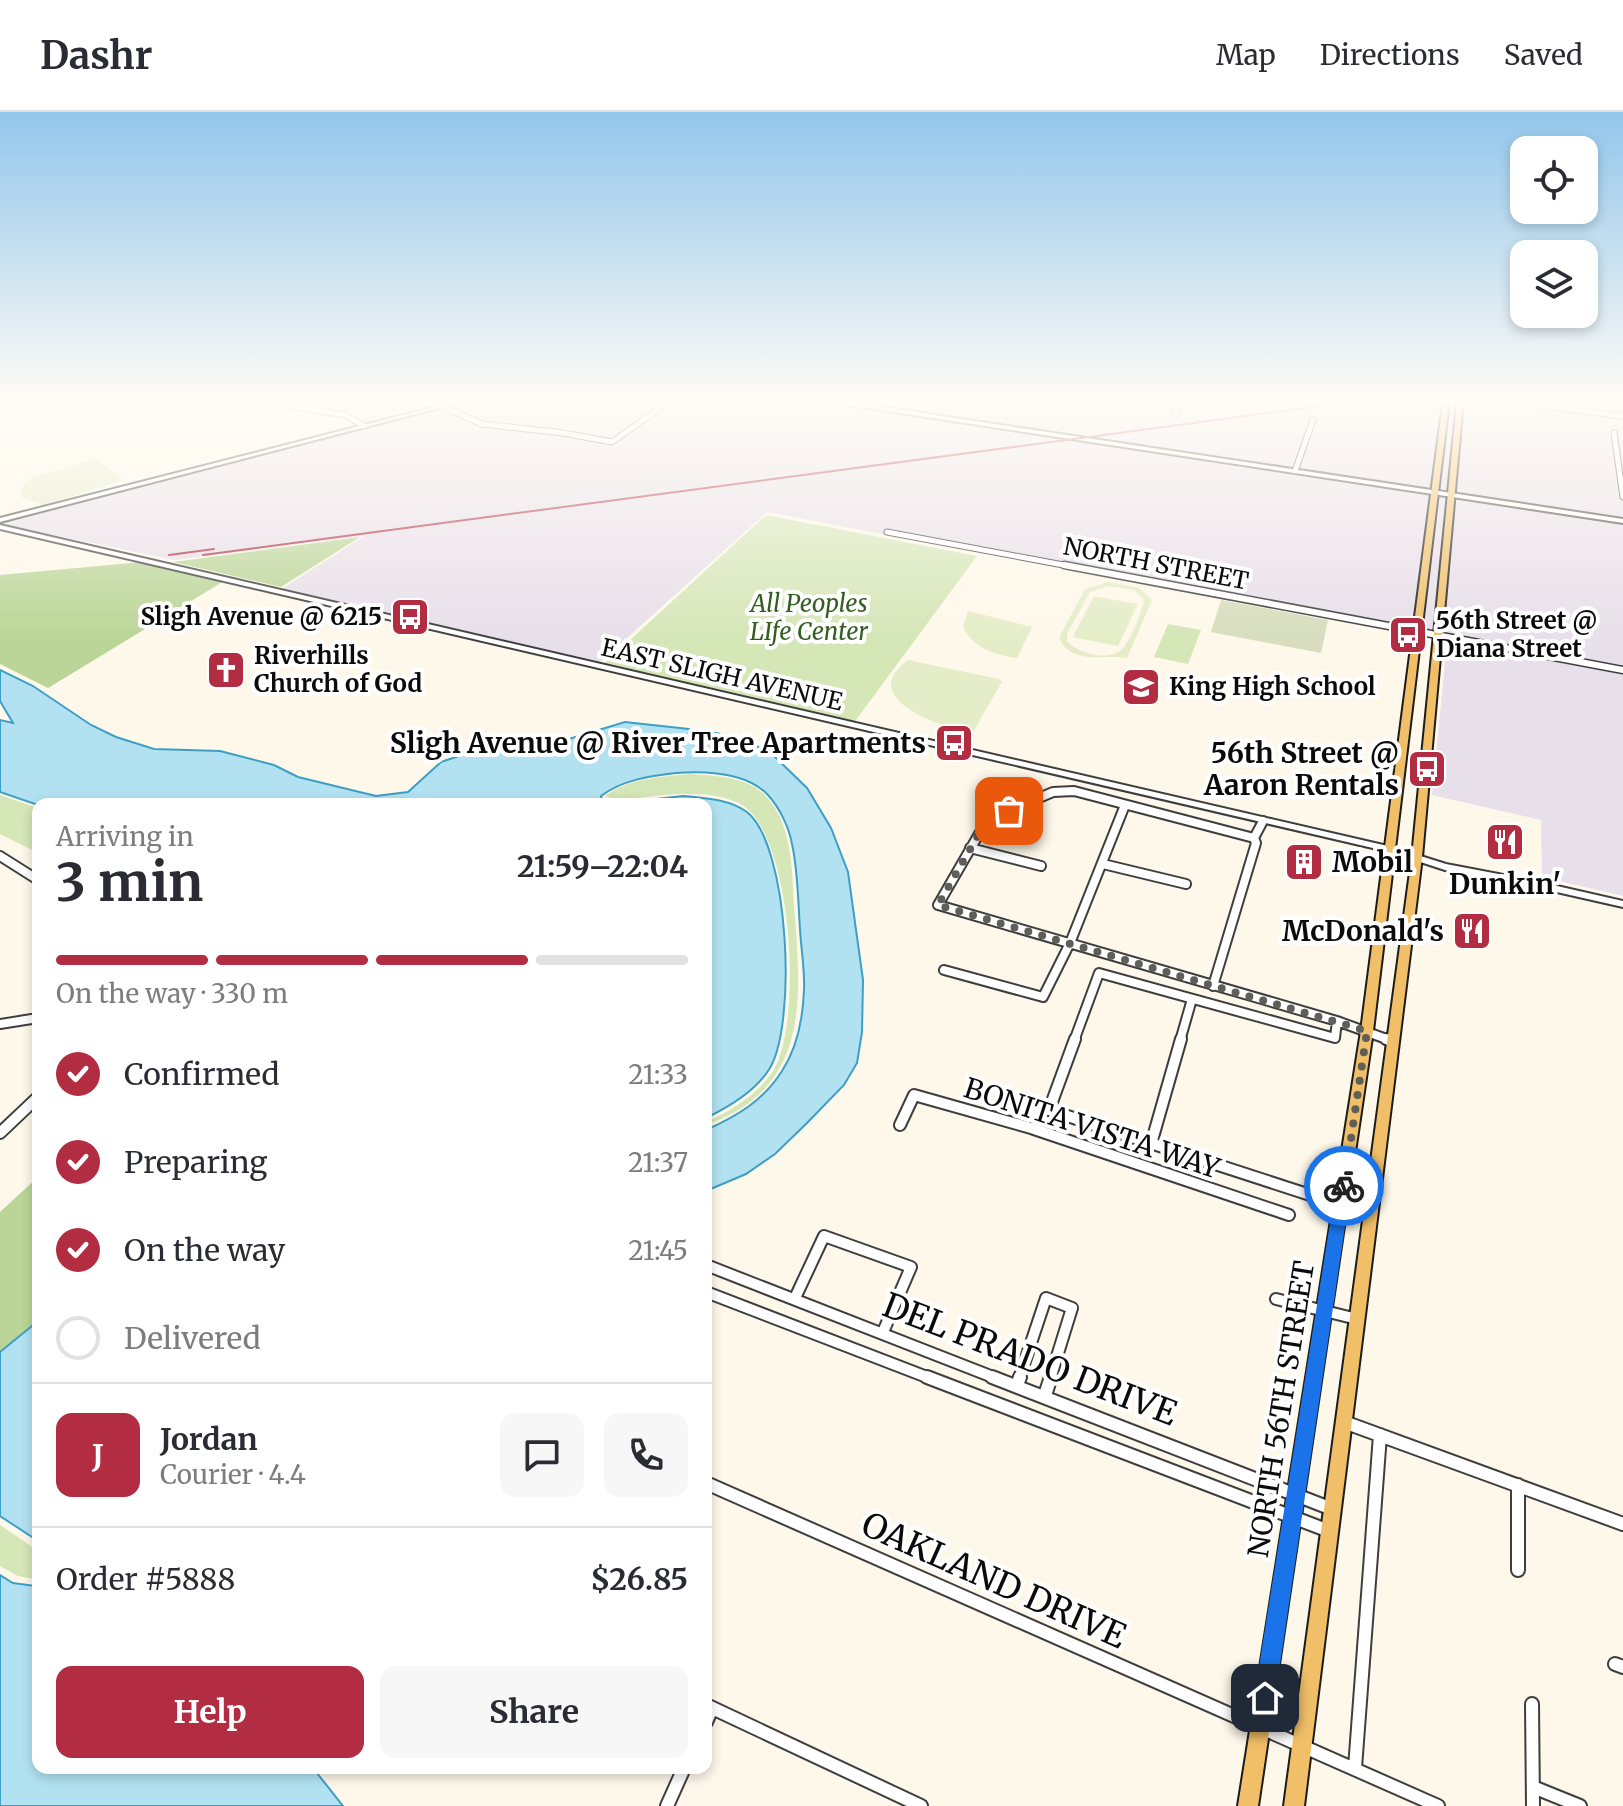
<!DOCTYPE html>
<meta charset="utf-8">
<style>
body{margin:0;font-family:Merriweather,serif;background:#f7f7f7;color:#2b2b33;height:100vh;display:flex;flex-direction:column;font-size:30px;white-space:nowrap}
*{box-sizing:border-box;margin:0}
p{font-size:26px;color:#7c7c81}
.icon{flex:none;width:44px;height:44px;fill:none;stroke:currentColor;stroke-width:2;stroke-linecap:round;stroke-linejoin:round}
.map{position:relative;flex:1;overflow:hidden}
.details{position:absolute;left:32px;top:686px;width:680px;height:976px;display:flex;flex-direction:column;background:#fff;border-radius:16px;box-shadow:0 4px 12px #0003}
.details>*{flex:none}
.buttons{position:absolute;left:1510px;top:24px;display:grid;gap:16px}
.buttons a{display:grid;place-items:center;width:88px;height:88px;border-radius:16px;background:#fff;box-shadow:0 4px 12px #0003;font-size:40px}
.pin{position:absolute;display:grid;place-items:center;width:68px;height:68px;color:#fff;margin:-34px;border-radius:16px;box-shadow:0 4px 12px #0006}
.courier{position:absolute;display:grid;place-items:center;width:80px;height:80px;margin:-40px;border:6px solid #1a73e8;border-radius:50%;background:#fff;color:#222;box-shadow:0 2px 10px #0007}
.head em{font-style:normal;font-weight:700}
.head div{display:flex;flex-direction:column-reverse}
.head{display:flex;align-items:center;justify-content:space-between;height:136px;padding:0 24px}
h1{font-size:52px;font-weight:700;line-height:60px}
.bar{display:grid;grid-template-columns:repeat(4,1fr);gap:12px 8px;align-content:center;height:96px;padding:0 24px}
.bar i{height:10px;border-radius:6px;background:#e1e1e2}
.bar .selected{background:#b22c42}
.bar p{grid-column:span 4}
.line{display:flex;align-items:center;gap:20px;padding:0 24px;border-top:2px solid #e1e1e2}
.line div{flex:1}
.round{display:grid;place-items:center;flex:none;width:84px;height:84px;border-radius:16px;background:#f7f7f7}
ol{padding:0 24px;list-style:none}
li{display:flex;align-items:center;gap:24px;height:88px}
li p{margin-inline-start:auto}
li .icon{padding:8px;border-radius:50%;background:#b22c42;color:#fff;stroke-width:4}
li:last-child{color:#7c7c81}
li i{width:44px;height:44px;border:4px solid #e1e1e2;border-radius:50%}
.action{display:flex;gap:16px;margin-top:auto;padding:16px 24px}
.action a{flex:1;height:92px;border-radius:16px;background:#b22c42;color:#fff;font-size:32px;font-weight:700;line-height:92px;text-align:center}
.action a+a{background:#f7f7f7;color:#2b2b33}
header{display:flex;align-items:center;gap:48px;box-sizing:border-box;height:112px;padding:0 40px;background:#fff;border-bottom:2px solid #e1e1e2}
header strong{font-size:38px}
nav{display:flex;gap:44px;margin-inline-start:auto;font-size:28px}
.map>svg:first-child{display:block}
.industrial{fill:#e7dfea}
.green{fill:#d5e6b7}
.forest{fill:#bad597}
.cemetery{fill:#d7ddbe}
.pitch{fill:#e5edc8;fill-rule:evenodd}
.water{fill:#b2e2f2;stroke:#3d9fc5;stroke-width:2}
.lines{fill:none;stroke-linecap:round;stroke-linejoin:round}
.minor-far4-casing{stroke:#3e3e3e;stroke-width:7}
.minor-far3-casing{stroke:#3e3e3e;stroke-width:9}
.minor-far2-casing{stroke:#3e3e3e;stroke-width:12}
.minor-far1-casing{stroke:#3e3e3e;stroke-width:14}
.minor-casing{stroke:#3e3e3e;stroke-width:16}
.tertiary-casing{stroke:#3e3e3e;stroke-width:4}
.primary-casing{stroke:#1c1c1c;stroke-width:4}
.minor-far4{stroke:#fff;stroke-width:5}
.minor-far3{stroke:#fff;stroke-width:6}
.minor-far2{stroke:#fff;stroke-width:8}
.minor-far1{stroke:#fff;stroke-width:10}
.minor{stroke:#fff;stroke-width:12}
.tertiary{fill:#fff;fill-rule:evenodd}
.primary{fill:#f1bf68;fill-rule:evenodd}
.rail{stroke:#b22c42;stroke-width:2}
.route{fill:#1a73e8}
.done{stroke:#605e59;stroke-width:8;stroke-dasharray:0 14.4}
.labels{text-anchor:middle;stroke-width:8;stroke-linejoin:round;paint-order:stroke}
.far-street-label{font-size:24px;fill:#0b0b0b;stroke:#fff}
.far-park-label{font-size:24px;font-style:italic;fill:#345e20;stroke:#fff}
.far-poi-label{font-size:24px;font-weight:bold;fill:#0b0b0b;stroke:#fff;text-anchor:start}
.poi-label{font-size:28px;font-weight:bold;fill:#0b0b0b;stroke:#fff;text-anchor:end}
.street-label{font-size:28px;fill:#0b0b0b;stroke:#fff}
.near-street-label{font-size:34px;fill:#0b0b0b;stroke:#fff}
</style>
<header>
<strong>Dashr</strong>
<nav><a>Map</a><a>Directions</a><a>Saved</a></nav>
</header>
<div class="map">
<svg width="1623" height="1694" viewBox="0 0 1623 1694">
<rect width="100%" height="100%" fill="#fef8ea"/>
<!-- industrial -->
<path class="industrial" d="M278,290h1345v494l-81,-19 -1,-57 -109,-25 15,-153 -680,-130 -170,153 -317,-75 84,-54 -189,24 -170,-35v-4l361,-95 -17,-12z"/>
<!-- green -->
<path class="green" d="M766,403l211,41 -124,168 -250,-59z
M1168,512l33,6 -13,34 -34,-7z
M690,662c25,2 55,2 75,21 27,28 27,73 29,110 7,91 18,183 -88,220v-3c25,-11 52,-28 67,-51 30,-47 20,-235 -31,-266 -25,-15 -68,-12 -96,-8 -13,1 -29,4 -41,-1 24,-18 56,-19 85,-22z
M0,683l38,13v45l-38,-19z
M0,1413l31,21 7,8 -3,25 -17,-3 -18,-10z"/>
<!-- forest -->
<path class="forest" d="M360,425l-79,50 -108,-25z
M142,450l82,19 -176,107 -48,-24v-89z
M38,1065v144l-38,31v-140z"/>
<!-- cemetery -->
<path class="cemetery" d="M1221,488l107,20 -7,33 -110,-21z"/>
<!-- pitch -->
<path class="pitch" d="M96,347l27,21 -79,25 -23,-8 2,-13 9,-6z
M1108,470l31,6 13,12 -25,58c-22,-4 -55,8 -68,-20l26,-49zM1109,474l25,4 10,10c-3,13 -11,35 -20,47 -12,16 -46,7 -57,-6v-7l23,-42z
M1094,484l44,8 -20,42 -45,-9z
M968,499l64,16 -15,31c-22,-3 -45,-10 -54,-32z
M908,548l91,19 3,3 -29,50c-29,-3 -119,-33 -65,-72z"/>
<!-- water -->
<path class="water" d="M0,558l33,16 58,39 25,12 38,12 66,2 54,14 24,12 78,19 32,-4 33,-30 30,-10 44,-11 54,-2 56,-17 82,9 31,7 32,14 37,36 24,40 17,44 15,108 -1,52 -5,31 -13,22 -37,38 -32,31 -29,20 -40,17v-61c31,-14 57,-29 76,-59 15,-23 21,-54 22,-81 1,-20 -3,-41 -4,-61 -2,-28 -2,-58 -8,-85 -3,-17 -13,-37 -24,-49 -22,-23 -63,-24 -92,-22 -26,3 -54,7 -75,23l1,5 10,3 -574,1 -38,-13v-72l13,3 -13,-22z
M683,684c21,2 46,3 64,16 42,33 51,216 21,259 -14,21 -39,36 -62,47v-314h-93z
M38,1209v220l-38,-25v-164z
M0,1463l13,8 22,3 3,-3v185h275l30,38h-343z"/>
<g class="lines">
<!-- minor-far4 casing -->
<g class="minor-far4-casing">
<path id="minor-far4" d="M265,290l80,13 19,11
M1514,290l109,14
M441,294l41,18 81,9 49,9 57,-40
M1177,303l-2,-7 4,-6
M1614,321l9,64
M1295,359l18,-51
M887,420l187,35"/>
</g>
<!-- minor-far3 casing -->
<g class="minor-far3-casing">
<path id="minor-far3" d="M1064,453l559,105"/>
</g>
<!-- minor-far2 casing -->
<g class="minor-far2-casing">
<path id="minor-far2" d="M1254,726l-180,-47 -21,1 -66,28 -49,85 399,116 55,20
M970,736l71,18
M0,744l38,24
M1103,752l83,20
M944,858l99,27 27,-54 55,-138
M1213,874l43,-143 -2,-5 9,-17
M0,912l38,-6
M1074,929l25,-68 236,65 2,-17
M1180,929l12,-42"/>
</g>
<!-- minor-far1 casing -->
<g class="minor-far1-casing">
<path id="minor-far1" d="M1075,927l-26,71 292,95
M1386,927l7,3
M900,1013l14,-30 117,33 258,87
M0,1021l38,-36
M1151,1032l30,-105
M706,1153l292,114
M706,1180l226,87
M795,1186l29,-62 87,31 -28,65
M1276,1187l81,20
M1019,1267l27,-81 26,10 -22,71"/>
</g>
<!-- minor casing -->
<g class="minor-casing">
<path id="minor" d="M927,1265l402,154
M992,1265l340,132
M1017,1273l3,-8
M1045,1283l6,-18
M1344,1310l279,102
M706,1371l732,323
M1518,1373v85
M1615,1552l8,3
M1532,1592l1,102
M706,1593l215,101
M706,1610l6,-14
M1355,1656l25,-333
M1533,1675l47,19
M667,1694l17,-38"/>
</g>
<!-- tertiary casing -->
<g class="tertiary-casing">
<path id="tertiary" d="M6,290h7l-13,6v-4z
M454,290h8l-462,120v-4z
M839,290h10l774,117v4l-782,-119z
M0,413l1392,322 54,17 89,17 88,20v6l-84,-19 -94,-18 -55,-18 -1390,-323z"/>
</g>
<!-- primary casing -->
<g class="primary-casing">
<path id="primary" d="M1443,290h6l-76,629 -115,775h-20l123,-775z
M1457,290h6l-41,455 -118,949h-20l128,-949z"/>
</g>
<!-- minor-far4 -->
<use href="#minor-far4" class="minor-far4"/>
<!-- minor-far3 -->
<use href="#minor-far3" class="minor-far3"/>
<!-- minor-far2 -->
<use href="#minor-far2" class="minor-far2"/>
<!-- minor-far1 -->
<use href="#minor-far1" class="minor-far1"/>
<!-- minor -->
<use href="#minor" class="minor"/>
<!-- tertiary -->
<use href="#tertiary" class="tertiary"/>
<!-- primary -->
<use href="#primary" class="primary"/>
<!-- rail -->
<path class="rail" d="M169,443l45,-6
M203,443l1148,-153"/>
</g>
<!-- sky -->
<linearGradient id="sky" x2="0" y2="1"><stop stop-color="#92c6ec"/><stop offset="0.55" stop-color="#fffcf6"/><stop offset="1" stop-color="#fffcf6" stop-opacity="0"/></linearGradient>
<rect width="1623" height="527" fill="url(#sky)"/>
<!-- route -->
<path class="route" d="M1344,1067l7,7 -76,512 -3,8 -7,3 -8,-3 -3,-8 82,-512z"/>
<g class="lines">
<!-- done -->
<path class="done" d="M1009,699l-22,9 -49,85 429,126 -23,155"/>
</g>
<!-- icons -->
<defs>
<g id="bus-square" transform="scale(2)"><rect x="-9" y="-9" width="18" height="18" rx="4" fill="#b22c42" stroke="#fff"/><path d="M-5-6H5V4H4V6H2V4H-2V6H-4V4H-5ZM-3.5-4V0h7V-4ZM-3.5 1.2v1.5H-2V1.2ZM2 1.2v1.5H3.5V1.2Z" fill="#fff"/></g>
<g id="church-square" transform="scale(2)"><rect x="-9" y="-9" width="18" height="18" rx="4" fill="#b22c42" stroke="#fff"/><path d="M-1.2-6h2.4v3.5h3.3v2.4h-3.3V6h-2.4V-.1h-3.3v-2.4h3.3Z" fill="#fff"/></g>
<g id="school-square" transform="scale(2)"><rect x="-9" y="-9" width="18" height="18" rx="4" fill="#b22c42" stroke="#fff"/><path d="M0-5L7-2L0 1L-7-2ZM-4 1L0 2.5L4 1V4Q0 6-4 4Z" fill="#fff"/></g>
<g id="restaurant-square" transform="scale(2)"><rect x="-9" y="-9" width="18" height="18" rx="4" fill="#b22c42" stroke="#fff"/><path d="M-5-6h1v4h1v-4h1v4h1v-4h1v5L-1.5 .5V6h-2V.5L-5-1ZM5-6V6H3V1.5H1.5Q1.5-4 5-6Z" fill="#fff"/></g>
<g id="building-square" transform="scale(2)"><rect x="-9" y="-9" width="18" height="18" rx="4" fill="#b22c42" stroke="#fff"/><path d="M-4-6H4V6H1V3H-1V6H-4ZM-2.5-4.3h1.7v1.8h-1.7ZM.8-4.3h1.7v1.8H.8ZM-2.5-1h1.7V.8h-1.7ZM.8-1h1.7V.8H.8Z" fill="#fff"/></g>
</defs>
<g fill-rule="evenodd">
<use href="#bus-square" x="410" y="505"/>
<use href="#bus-square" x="1408" y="523"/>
<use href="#church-square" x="226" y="558"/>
<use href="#school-square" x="1141" y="575"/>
<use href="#bus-square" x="954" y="631"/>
<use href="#bus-square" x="1427" y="657"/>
<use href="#restaurant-square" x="1505" y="730"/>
<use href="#building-square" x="1304" y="750"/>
<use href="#restaurant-square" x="1472" y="819"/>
</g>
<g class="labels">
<!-- far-street labels -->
<g class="far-street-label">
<text transform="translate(1156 452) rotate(11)" y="8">NORTH STREET</text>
<text transform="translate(722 563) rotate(13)" y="8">EAST SLIGH AVENUE</text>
</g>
<!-- far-park labels -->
<g class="far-park-label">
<text x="809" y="500">All Peoples<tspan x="809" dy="28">LIfe Center</tspan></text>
</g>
<!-- far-poi labels -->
<g class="far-poi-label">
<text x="382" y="513" text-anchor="end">Sligh Avenue @ 6215</text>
<text x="1436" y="517">56th Street @<tspan x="1436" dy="28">Diana Street</tspan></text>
<text x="254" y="552">Riverhills<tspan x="254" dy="28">Church of God</tspan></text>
<text x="1169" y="583">King High School</text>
</g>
<!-- poi labels -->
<g class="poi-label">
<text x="926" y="641">Sligh Avenue @ River Tree Apartments</text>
<text x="1399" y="651">56th Street @<tspan x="1399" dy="32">Aaron Rentals</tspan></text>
<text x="1332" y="760" text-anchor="start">Mobil</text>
<text x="1505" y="782" text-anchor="middle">Dunkin'</text>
<text x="1444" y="829">McDonald's</text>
</g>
<!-- street labels -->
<g class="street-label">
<text transform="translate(1092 1016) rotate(18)" y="10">BONITA VISTA WAY</text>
<text transform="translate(1281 1297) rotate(-81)" y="10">NORTH 56TH STREET</text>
</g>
<!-- near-street labels -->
<g class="near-street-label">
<text transform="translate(1030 1247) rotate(21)" y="12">DEL PRADO DRIVE</text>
<text transform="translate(994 1468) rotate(24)" y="12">OAKLAND DRIVE</text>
</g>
</g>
</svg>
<div class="buttons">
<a><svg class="icon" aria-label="locate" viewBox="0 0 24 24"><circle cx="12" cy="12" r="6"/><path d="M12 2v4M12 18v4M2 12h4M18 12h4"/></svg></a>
<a><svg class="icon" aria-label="layers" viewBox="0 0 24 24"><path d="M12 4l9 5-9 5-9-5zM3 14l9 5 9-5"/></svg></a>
</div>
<div class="pin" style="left:1009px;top:699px;background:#ea580c"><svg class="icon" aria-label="bag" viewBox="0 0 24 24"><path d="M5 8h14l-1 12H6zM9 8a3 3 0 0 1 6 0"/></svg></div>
<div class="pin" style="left:1265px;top:1586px;background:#1f2937"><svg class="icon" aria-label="home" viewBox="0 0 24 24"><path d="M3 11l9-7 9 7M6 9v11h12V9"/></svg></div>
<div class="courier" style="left:1344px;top:1074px"><svg class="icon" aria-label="bike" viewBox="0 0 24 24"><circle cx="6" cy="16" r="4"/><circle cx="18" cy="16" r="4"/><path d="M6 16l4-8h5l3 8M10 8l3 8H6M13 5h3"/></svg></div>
<section class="details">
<div class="head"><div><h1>3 min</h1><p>Arriving in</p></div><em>21:59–22:04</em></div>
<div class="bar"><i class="selected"></i><i class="selected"></i><i class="selected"></i><i></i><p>On the way · 330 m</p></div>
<ol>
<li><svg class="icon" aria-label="check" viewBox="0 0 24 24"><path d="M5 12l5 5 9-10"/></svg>Confirmed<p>21:33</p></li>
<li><svg class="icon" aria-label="check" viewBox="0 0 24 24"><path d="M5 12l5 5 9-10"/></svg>Preparing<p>21:37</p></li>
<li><svg class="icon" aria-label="check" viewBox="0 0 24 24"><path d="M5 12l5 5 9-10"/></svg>On the way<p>21:45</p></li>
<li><i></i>Delivered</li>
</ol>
<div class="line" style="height:144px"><b class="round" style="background:#b22c42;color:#fff">J</b><div><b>Jordan</b><p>Courier · 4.4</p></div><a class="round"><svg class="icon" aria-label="chat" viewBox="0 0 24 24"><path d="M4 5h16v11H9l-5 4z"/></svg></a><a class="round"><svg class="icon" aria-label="phone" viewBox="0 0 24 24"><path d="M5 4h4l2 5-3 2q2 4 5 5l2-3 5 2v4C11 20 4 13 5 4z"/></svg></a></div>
<div class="line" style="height:104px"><div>Order #5888</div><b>$26.85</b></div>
<div class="action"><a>Help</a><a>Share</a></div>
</section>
</div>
